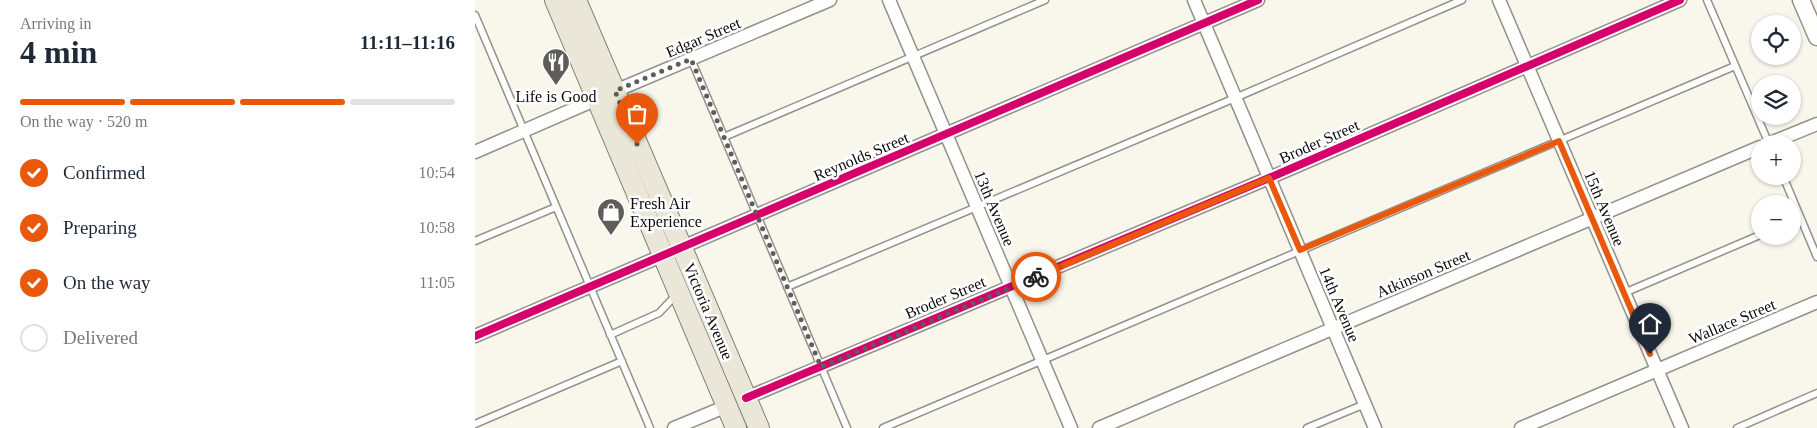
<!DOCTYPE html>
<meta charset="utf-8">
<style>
body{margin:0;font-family:"Times New Roman",serif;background:#f6f6f7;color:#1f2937;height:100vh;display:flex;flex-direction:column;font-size:19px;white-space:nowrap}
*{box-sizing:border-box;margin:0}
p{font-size:16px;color:#747a83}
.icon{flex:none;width:28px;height:28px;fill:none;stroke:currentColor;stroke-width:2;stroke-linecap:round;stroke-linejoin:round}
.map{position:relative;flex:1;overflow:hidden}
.panel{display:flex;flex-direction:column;background:#fff;width:475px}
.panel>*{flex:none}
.buttons{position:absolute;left:1276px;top:15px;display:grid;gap:10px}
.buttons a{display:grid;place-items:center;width:50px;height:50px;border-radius:50%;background:#fff;box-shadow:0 1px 4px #0004;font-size:25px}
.pin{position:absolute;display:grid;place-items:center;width:42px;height:42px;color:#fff;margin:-51px -21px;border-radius:50% 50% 50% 0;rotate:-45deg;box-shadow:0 0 5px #0007}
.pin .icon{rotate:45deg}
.courier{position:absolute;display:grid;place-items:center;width:50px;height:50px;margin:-25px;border:4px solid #ea580c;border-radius:50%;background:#fff;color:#222;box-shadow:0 1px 6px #0007}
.headline em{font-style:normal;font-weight:600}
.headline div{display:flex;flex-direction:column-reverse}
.headline{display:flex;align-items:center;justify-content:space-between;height:85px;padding:0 20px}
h1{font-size:32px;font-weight:600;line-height:38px}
.bar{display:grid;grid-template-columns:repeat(4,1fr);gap:8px 5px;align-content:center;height:60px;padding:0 20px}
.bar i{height:6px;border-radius:4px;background:#e0e1e3}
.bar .active{background:#ea580c}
.bar p{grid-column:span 4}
ol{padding:0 20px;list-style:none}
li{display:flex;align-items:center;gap:15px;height:55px}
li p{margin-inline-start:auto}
li .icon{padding:5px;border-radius:50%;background:#ea580c;color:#fff;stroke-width:4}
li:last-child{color:#747a83}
li i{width:28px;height:28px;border:2px solid #e0e1e3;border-radius:50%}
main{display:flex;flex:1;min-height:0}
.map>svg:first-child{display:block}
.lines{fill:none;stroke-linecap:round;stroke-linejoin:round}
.service-casing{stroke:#92918c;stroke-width:9}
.minor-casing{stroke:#92918c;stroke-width:15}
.tertiary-casing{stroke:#92918c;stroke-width:19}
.primary-casing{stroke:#7f7e79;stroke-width:22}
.service{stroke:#fefefc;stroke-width:6}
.minor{stroke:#fefefc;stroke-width:12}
.tertiary{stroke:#fefefc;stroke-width:16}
.primary{stroke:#eae7d8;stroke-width:20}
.cycleway-casing{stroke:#fff;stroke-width:11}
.cycleway{stroke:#d6006c;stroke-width:8}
.done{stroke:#5e5d59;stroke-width:5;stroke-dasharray:0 9}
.route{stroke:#ea580c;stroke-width:6}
.labels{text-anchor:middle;stroke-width:5;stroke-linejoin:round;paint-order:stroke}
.street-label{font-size:16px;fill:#0a0a0a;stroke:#fff}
.poi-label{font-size:16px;fill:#0a0a0a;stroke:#fff}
</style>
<main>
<section class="panel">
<div class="headline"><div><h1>4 min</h1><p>Arriving in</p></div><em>11:11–11:16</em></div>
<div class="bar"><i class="active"></i><i class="active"></i><i class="active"></i><i></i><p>On the way · 520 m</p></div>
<ol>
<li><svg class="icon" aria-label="check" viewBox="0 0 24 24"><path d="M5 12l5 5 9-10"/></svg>Confirmed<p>10:54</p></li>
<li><svg class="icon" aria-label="check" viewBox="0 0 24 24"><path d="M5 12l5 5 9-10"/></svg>Preparing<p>10:58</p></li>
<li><svg class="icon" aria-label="check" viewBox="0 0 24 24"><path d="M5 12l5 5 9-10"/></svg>On the way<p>11:05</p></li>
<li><i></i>Delivered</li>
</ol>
</section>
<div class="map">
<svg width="1342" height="428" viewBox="0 0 1342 428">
<rect width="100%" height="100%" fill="#f9f7ec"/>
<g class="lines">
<!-- service casing -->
<g class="service-casing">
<path id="service" d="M1232,0l62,144
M0,15l175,413
M216,59l156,369
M249,137l321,-137
M1308,176l34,81
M0,241l81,-34
M312,287l448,-189 227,-98
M1149,293l136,-58
M135,335l49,-22 17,-18
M0,424l147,-63
M408,428l852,-362
M832,428l58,-24
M1262,428l80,-35"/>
</g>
<!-- minor casing -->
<g class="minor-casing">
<path id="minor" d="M414,0l182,428
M719,0l181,428
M1024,0l183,428
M140,91l215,-91
M1293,144l49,-20
M0,152l122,-53
M0,336l783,-336
M271,398l523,-220 411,-178
M199,428l53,-22
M624,428l661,-281
M1046,428l296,-126"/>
</g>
<!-- tertiary casing -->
<g class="tertiary-casing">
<path id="tertiary" d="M1326,0l16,37"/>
</g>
<!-- primary casing -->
<g class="primary-casing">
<path id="primary" d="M80,0l181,428
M101,0l183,428"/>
</g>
<!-- service -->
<use href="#service" class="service"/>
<!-- minor -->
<use href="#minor" class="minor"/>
<!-- tertiary -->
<use href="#tertiary" class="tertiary"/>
<!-- primary -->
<use href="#primary" class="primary"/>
<!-- cycleway casing -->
<g class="cycleway-casing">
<path id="cycleway" d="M0,336l783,-336
M271,398l523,-220 411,-178"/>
</g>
<!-- cycleway -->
<use href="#cycleway" class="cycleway"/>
</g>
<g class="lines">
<!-- done -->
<path class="done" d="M162,144l-22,-53 76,-32 130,308 215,-90"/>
<!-- route -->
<path class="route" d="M561,277l233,-99 31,72 259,-109 91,213"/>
</g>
<!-- icons -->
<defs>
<g id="restaurant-pin" transform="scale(1.4375)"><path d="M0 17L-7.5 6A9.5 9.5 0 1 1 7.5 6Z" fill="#5e5d59" stroke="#fff"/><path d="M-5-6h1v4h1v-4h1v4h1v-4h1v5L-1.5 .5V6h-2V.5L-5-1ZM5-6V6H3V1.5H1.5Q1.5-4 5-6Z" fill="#fff"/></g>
<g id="shop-pin" transform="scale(1.4375)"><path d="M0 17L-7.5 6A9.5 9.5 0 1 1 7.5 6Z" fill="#5e5d59" stroke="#fff"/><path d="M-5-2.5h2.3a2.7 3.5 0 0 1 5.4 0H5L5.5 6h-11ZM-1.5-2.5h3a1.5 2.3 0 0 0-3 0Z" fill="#fff"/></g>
</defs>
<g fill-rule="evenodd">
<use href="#restaurant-pin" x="81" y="62"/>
<use href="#shop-pin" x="136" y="212"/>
</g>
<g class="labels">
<!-- street labels -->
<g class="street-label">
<text transform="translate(228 37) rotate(-23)" y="6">Edgar Street</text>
<text transform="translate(844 141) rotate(-24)" y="6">Broder Street</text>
<text transform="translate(386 156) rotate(-23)" y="6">Reynolds Street</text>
<text transform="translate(520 208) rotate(67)" y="6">13th Avenue</text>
<text transform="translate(1130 208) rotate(67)" y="6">15th Avenue</text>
<text transform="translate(948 273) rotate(-23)" y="6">Atkinson Street</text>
<text transform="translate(470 297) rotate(-23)" y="6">Broder Street</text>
<text transform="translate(865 304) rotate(67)" y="6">14th Avenue</text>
<text transform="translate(234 311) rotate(67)" y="6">Victoria Avenue</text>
<text transform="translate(1257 321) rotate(-23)" y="6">Wallace Street</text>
</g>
<!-- poi labels -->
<g class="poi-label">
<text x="81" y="102">Life is Good</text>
<text x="155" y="209" text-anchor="start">Fresh Air<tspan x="155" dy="18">Experience</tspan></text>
</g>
</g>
</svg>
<div class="buttons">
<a><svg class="icon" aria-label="locate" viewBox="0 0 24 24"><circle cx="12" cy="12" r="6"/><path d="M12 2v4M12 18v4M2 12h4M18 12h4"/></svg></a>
<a><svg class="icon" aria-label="layers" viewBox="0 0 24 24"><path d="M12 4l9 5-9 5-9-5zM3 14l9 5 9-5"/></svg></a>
<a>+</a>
<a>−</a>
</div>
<div class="pin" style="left:162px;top:144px;background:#ea580c"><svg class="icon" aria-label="bag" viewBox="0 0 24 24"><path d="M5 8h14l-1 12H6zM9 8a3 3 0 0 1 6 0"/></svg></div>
<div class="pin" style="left:1175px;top:354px;background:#1f2937"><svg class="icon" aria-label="home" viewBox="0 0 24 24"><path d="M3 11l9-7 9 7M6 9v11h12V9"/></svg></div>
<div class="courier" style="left:561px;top:277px"><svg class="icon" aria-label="bike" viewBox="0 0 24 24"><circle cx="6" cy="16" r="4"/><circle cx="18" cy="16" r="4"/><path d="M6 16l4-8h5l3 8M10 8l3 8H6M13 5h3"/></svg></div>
</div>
</main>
